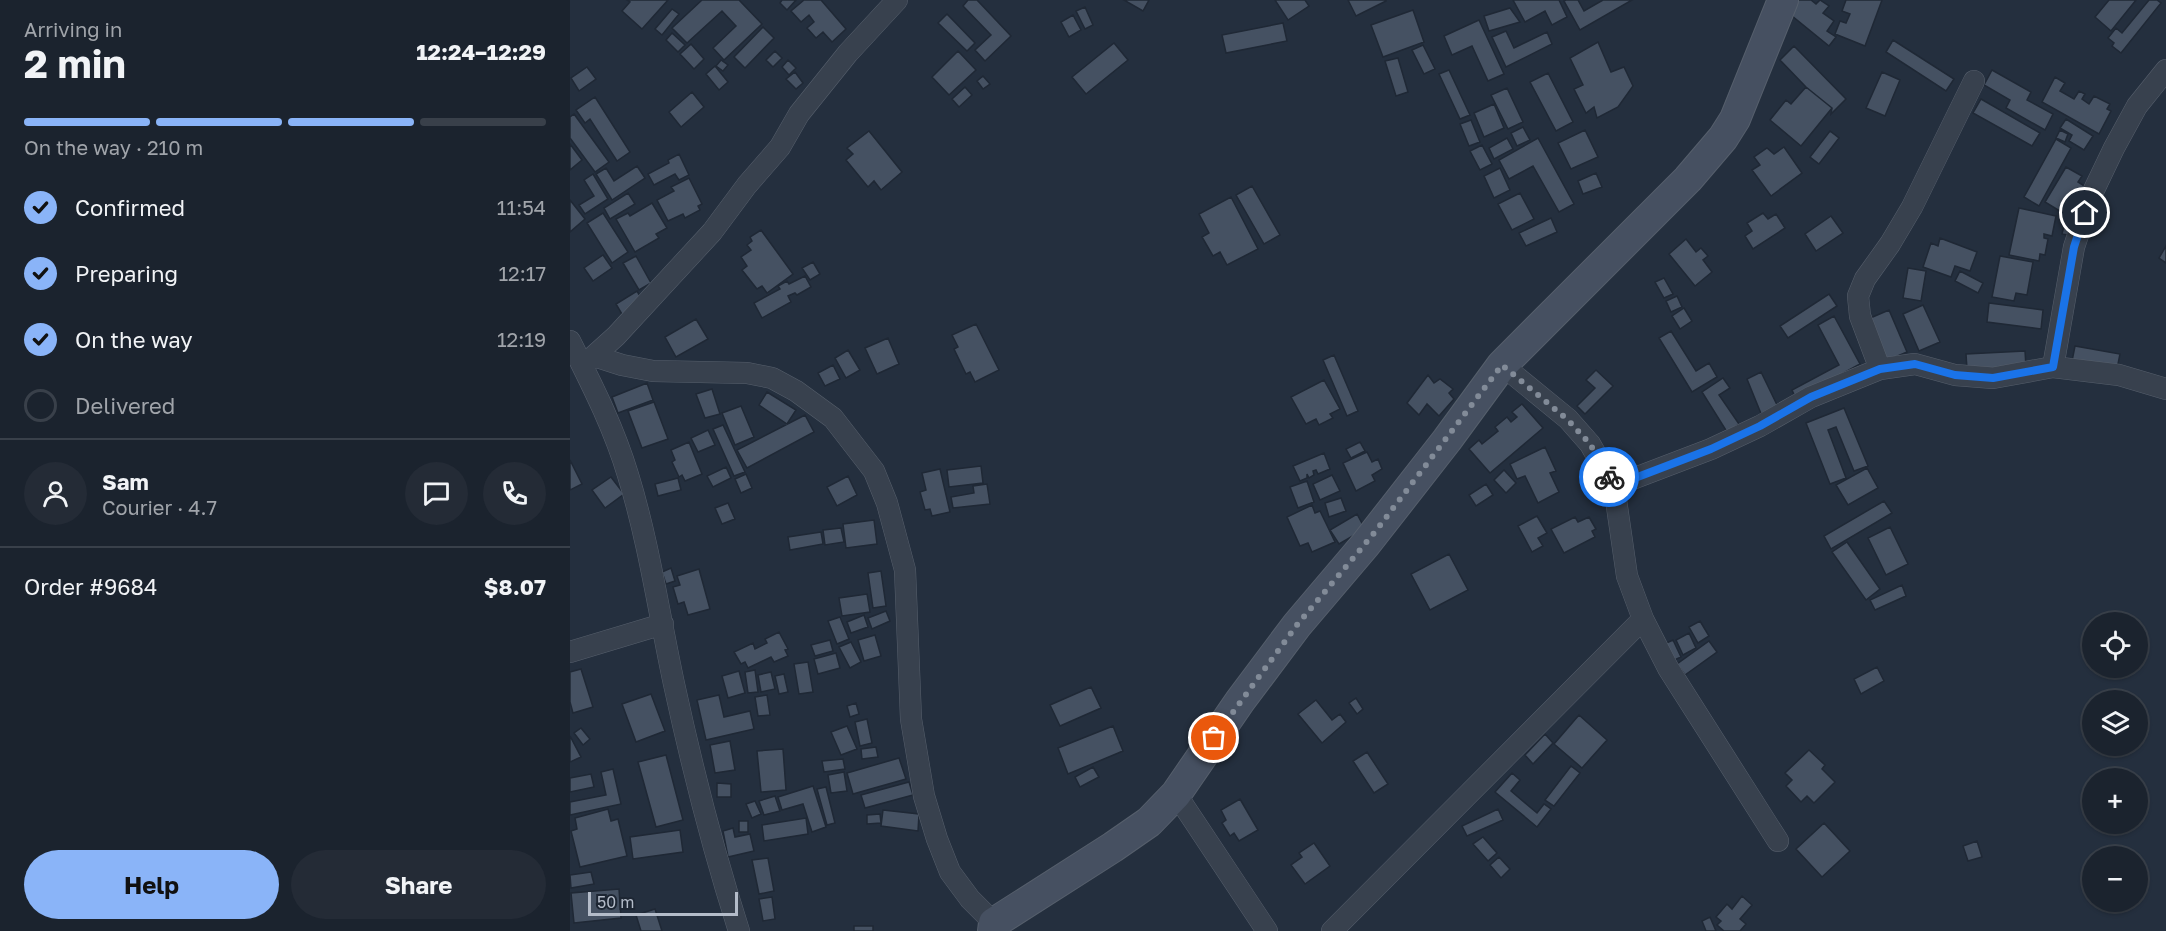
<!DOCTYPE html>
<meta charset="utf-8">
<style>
body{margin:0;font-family:"Golos Text",sans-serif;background:#242b36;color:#f1f3f6;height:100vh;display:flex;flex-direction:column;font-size:22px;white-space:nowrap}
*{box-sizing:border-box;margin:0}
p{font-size:20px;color:#a0a4aa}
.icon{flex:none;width:33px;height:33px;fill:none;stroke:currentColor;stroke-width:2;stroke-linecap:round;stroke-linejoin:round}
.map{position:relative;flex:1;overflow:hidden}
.details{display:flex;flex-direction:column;background:#1b232e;width:570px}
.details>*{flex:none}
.fabs{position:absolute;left:1512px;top:612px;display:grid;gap:12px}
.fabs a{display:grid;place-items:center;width:66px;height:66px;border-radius:50%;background:#1b232e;box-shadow:0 2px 4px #0004,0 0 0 2px #39404a;font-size:30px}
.scale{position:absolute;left:18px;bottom:15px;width:150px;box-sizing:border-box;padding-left:6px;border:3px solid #b4bcc9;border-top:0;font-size:16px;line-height:21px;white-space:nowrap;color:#b4bcc9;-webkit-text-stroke:4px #1d2633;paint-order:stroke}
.pin{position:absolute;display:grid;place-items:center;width:51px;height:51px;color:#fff;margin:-26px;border:3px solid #fff;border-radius:50%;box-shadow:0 2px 6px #0007}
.courier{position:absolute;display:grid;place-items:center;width:60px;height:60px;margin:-30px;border:4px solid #1a73e8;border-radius:50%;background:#fff;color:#222;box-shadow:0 2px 8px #0007}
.head em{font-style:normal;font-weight:700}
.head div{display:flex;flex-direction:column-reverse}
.head{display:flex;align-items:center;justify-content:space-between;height:102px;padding:0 24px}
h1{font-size:39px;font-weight:700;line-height:45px}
.bar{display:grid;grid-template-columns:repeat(4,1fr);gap:9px 6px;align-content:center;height:72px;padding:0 24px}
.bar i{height:8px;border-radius:4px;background:#39404a}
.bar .selected{background:#8ab4f8}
.bar p{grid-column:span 4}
.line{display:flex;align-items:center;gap:15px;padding:0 24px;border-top:2px solid #39404a}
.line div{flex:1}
.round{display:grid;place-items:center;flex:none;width:63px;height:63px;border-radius:32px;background:#242b36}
ol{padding:0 24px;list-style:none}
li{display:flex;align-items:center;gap:18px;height:66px}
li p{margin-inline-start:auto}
li .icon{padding:6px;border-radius:50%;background:#8ab4f8;color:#111;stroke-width:4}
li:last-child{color:#a0a4aa}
li i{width:33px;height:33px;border:3px solid #39404a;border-radius:50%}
.action{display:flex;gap:12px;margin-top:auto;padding:12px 24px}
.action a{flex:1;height:69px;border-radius:36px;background:#8ab4f8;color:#111;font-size:24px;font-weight:700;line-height:69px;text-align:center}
.action a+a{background:#242b36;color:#f1f3f6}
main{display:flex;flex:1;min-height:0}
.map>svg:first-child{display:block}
.building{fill:#455162;stroke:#1f2835;stroke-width:1.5}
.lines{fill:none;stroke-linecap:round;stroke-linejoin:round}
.street-casing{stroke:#565f6c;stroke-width:22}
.secondary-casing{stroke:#565f6c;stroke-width:32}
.street{stroke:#38414e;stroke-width:21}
.secondary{stroke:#465061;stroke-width:30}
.done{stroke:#828b98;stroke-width:6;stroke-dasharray:0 10.8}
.route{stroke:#1a73e8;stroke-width:8}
</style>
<main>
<section class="details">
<div class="head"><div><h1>2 min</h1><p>Arriving in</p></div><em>12:24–12:29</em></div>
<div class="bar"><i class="selected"></i><i class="selected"></i><i class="selected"></i><i></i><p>On the way · 210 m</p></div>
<ol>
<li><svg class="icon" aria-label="check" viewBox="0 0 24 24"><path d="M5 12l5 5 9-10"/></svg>Confirmed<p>11:54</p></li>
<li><svg class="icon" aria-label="check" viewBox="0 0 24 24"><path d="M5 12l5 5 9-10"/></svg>Preparing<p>12:17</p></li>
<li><svg class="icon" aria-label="check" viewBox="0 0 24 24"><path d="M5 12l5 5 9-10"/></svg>On the way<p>12:19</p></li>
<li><i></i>Delivered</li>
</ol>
<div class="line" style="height:108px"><a class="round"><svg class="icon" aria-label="person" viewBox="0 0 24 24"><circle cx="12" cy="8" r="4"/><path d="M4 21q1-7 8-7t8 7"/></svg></a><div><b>Sam</b><p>Courier · 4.7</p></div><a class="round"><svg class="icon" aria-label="chat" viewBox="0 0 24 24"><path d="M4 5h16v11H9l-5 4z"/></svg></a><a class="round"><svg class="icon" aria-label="phone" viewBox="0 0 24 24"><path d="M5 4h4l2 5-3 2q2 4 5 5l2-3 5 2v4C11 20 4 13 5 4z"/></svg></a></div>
<div class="line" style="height:78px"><div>Order #9684</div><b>$8.07</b></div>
<div class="action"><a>Help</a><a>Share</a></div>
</section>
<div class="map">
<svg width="1596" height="931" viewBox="0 0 1596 931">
<rect width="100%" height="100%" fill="#242f3e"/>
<!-- building -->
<path class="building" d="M57,0h41l-26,29 -20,-18 8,-9z
M132,0h37l23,24 -38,36 -11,-12 23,-22 -14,-15 -35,32 -15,-15z
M212,0h14l-9,10 -7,-7z
M234,0h17l25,29 -14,13 -9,-10 -7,6 -9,-10 7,-6 -5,-7 -8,7 -10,-11z
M398,0h9l34,36 -26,25 -10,-11 16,-15 -28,-29z
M554,0h25l-6,11z
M705,0h30l4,6 -21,14z
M778,0h38v1l-30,15z
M943,0h46l8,17 -15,8 -7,-14 -20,11z
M996,0h12l6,11 19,-11h29l-52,30 -16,-29z
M1224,0h17l5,4 4,-4 9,6 -6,7 11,8 -7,10 9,6 -7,9 -43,-35z
M1276,0h36l-17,46 -30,-12 5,-13 6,2 4,-9 -8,-3z
M1539,0h27l-25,31 -16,-14z
M1579,0h8l4,3 -40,50 -9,-7 2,-3 -6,-5 8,-10 6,5z
M515,7l8,18 -8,4 -9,-18z
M940,8l10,14 -31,9 -5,-15z
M102,9l7,5 -17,21 -7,-6z
M843,10l11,32 -41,15 -12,-32z
M377,14l28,29 -8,8 -29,-28z
M503,15l8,15 -12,7 -8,-15z
M909,20l25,54 -16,7 -16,-35 -20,9 -8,-19z
M713,23l4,18 -61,12 -4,-18z
M193,27l11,11 -29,30 -11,-11z
M936,31l8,17 33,-16 5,12 -46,23 -14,-30z
M102,33l13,12 -7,7 -12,-12z
M1323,40l61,39 -8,12 -60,-39z
M1028,42l13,30 13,-5 9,19 -15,21 -21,11 -3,-11 -8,6 -12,-24 9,-4 -13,-27z
M544,43l14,17 -42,34 -14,-17z
M121,44l13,15 -10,10 -14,-15z
M853,45l12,24 -11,5 -12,-24z
M1224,46l52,53 -15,15 1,-6 -26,-21 -26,-27z
M205,51l7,7 -9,9 -7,-7z
M388,51l18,19 -27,25 -17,-18z
M828,58l10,34 -12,4 -11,-35z
M151,60l7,5 -5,6 -7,-5z
M218,60l8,8 -7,7 -7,-8z
M145,66l13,16 -9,8 -13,-16z
M17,67l9,12 -17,12 -8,-13z
M879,70l21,45 -10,4 -21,-45z
M1422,70l39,22 -4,8 26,14 -8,16 -39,-22 4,-8 -26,-15z
M225,72l8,11 -7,6 -10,-10z
M1312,72l18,8 -15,36 -19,-8z
M978,73l25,49 -17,9 -26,-49z
M413,76l7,8 -7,5 -6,-8z
M1485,77l10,6 -5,8 14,8 5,-8 6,3 -3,5 7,5 5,-8 16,8 -3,5 4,2 -12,23 -57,-32z
M395,87l7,8 -13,12 -7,-8z
M1236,87l26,21 -31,38 -31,-26 16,-20 5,4z
M937,88l16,34 -15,7 -17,-34z
M122,92l12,15 -23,20 -12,-15z
M25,97l35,55 -13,9 -27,-42 -5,4 -9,-13z
M1411,99l59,34 -8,13 -59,-33z
M924,104l10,24 -20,9 -10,-24z
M4,114l35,48 -14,10 -25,-34v-21z
M1496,119l27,17 -9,14 -15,-9 3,-6 -12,-7z
M901,120l9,22 -11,4 -9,-22z
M953,127l7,13 -13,6 -6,-13z
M1015,130l13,27 -27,12 -13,-26z
M1490,130l8,4 -3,8 -9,-4z
M299,131l33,41 -21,18 -7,-9 -6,6 -22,-27 7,-6 -6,-6z
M1260,131l9,7 -20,26 -9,-7z
M937,138l6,11 -19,10 -5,-11z
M968,138l36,66 -15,8 -26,-46 -24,13 -10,-19z
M1486,139l15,9 -32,58 -15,-9z
M0,144l12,16 -12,10z
M912,145l10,19 -12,6 -10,-19z
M1214,147l18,26 -31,23 -19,-26 8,-5 -6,-8 13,-9 7,6z
M109,154l10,21 -10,5 -4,-6 -21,11 -6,-11 21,-11 -1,-3z
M67,166l8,12 -33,22 -16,-26 10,-6 8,13z
M1496,167l16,9 -4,6 8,5 -12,20 -5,-3 -6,9 -18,-11z
M930,168l10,22 -16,8 -10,-22z
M1026,173l6,14 -19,7 -5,-13z
M23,174l15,25 -23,15 -6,-9 15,-9 -10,-16z
M119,178l13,26 -4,2 2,4 -15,8 -2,-4 -15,7 -11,-21 17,-9 -3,-4z
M682,186l28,49 -16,9 -28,-49z
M58,193l7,11 -25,15 -6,-11z
M950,193l14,26 -22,11 -14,-26z
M661,197l27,52 -31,16 -7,-13 -7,4 -11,-19 7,-4 -10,-19z
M0,200l15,19 -15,13z
M82,203l15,25 -11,6 3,4 -24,14 -19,-33 12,-6 2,3z
M1449,208l37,8 -4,20 -8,-2v4l4,1 -3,16 -5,-1 -1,7 -30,-6z
M33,213l25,39 -16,11 -25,-40z
M1193,213l5,6 8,-5 9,14 -32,21 -8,-13 7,-5 -5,-8z
M1261,216l12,17 -27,18 -11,-17z
M1496,217l11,2 -4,17 -11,-2z
M981,218l6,14 -31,14 -7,-13z
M191,230l32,44 -26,19 -5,-7 -5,3 -15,-19 5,-4 -6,-9 10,-7 -4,-5 5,-4 -2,-4z
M1370,238l37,14 -7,19 -15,-5 -4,11 -28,-10 8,-24 7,3z
M1116,239l10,13 5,-4 7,8 -5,4 9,12 -17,14 -26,-32z
M1596,246v17l-7,-5z
M33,255l9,13 -19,13 -9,-13z
M66,256l15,27 -12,7 -16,-27z
M1430,256l33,6 -6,33 -11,-2 -2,8 -22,-4z
M243,262l7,12 -10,6 -8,-12z
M1338,268l18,3 -5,30 -18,-3z
M1390,271l23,12 -5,10 -23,-12z
M235,276l6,11 -14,8 -2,-2 -7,3 3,6 -29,16 -8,-15 26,-14 -2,-3 9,-5 2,3z
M1094,278l9,16 -9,4 -9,-16z
M67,291l7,12 -21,13 -7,-12z
M1259,294l8,12 -49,32 -8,-12z
M1107,296l5,11 -11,5 -5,-11z
M1419,303l54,7 -2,19 -54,-7z
M1353,305l17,37 -21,9 -16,-37z
M1114,308l8,13 -12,8 -8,-13z
M1319,310l18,42 -21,9 -18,-42z
M1264,316l26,48 -64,35 -4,-9 47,-25 -21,-40z
M126,319l12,20 -32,18 -11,-20z
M406,324l23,46 -24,12 -5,-10 -4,2 -12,-25 4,-2 -6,-12z
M1101,331l25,40 13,-8 8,14 -25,15 -33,-54z
M318,338l11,26 -22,10 -12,-26z
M1505,346l45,8 -3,15 -45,-8z
M278,350l12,20 -14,8 -11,-20z
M1455,351l1,16 -59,2 -1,-15z
M764,355l24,56 -11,5 -24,-56z
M263,365l7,14 -15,7 -7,-13z
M1026,370l17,16 -28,28 -8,-8 18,-18 -9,-8z
M1191,372l18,37 -17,7 -15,-37z
M858,375l6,8 6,-4 13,10 -4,4 5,6 -15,17 -12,-12 -8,11 -12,-12z
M1153,378l7,10 -11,7 20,29 -12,8 -25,-40z
M754,380l16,29 -10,5 3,4 -14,7 -3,-6 -10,5 -15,-27z
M77,383l6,17 -35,13 -6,-16z
M142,389l8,25 -15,4 -9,-24z
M197,392l29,18 -9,14 -28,-19z
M84,402l14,37 -26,9 -14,-37z
M952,404l21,24 -53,45 -21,-24 10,-9 3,4 16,-13 -3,-4 12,-10 4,5 6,-5 -5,-5z
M171,406l13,31 -19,8 -13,-32z
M1274,408l24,58 -14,5 -18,-44 -8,3 18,48 -16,6 -24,-61z
M235,415l9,17 -67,36 -10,-18z
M153,425l22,47 -11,4 -21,-47z
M138,430l7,15 -17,7 -7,-14z
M119,442l13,32 -17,7 -3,-6 -3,2 -7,-15 3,-2 -4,-10z
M790,442l5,9 -14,7 -5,-9z
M975,447l11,24 -6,2 9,19 -21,11 -13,-27 -8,3 -7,-15z
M797,452l5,10 6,-3 4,10 -10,6 3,6 -19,10 -13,-28z
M754,453l6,16 -12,5 -2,-4 -3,1 1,4 -5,3 -2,-4v4l-7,3 -7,-15z
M0,460l12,24 -12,6z
M411,466l2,17 -34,4 -2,-17z
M156,467l5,11 -18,9 -6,-11z
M1297,468l11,20 -30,17 -12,-20z
M370,469l10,43 -18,4 -2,-7 -5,1 -5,-18 6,-2 -4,-17z
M934,470l12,13 -10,10 -12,-13z
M176,474l6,14 -11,5 -6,-14z
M762,475l8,16 -20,9 -7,-16z
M278,476l9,19 -20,11 -10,-19z
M41,477l13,17 -19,14 -13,-18z
M108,478l3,12 -23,6 -3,-12z
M737,481l7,21 -16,6 -8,-21z
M417,484l3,20 -37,4 -2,-11 23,-4 -1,-7z
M916,484l7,11 -17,11 -7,-11z
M771,498l5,13 -17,6 -4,-14z
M1314,501l8,12 -61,36 -7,-13z
M158,503l7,16 -13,5 -7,-16z
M742,505l3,8 5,-2 15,31 -23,10 -4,-9 -8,3 -13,-29z
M787,514l8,15 -26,15 -9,-14z
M967,516l10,17 -9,5 5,8 -11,6 -14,-26z
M1005,517l3,5 11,-5 7,12 -4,2 3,6 -31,16 -13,-24z
M304,520l3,24 -31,4 -3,-24z
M1320,527l18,37 -22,11 -18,-37z
M271,528l3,14 -19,3 -2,-15z
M251,532l2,12 -33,6 -2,-13z
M1277,542l33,47 -14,11 -34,-48z
M879,554l19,36 -38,20 -19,-36z
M101,568l4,13 -9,3 -4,-12z
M129,569l11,40 -22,6 -4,-13 -6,2 -5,-17 7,-2 -3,-9z
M311,571l5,35 -13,2 -5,-35z
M1332,585l4,11 -31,14 -5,-10z
M297,594l3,18 -28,4 -3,-18z
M316,611l4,10 -18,8 -4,-11z
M294,615l4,12 -17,6 -4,-11z
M270,617l9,22 -12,5 -9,-23z
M1130,621l9,15 -11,7 -9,-16z
M209,632l9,17 -3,1 3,6 -14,6 -3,-5 -23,11 -3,-6 -4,2 -7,-12 19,-9 2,6 12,-6 -2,-4z
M1119,633l7,15 -13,7 -7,-15z
M305,635l6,21 -17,5 -6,-21z
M260,640l3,11 -18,5 -4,-11z
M1103,640l8,17 -11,5 -8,-17z
M1139,641l8,11 -32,23 -8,-11z
M281,642l10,20 -11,6 -11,-21z
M266,653l4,15 -22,6 -4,-15z
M238,662l5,30 -14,2 -5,-30z
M1307,667l7,14 -23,13 -7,-15z
M11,669l12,38 -20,6 -3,-11v-30z
M185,670l3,22 -10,1 -3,-21z
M169,671l6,22 -17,5 -6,-22z
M201,672l4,17 -14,3 -3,-17z
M214,674l4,18 -9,2 -4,-18z
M521,687l10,21 -41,18 -10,-21z
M81,694l14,37 -29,11 -14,-38z
M149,695l5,22 26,-6 4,18 -48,11 -9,-40z
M197,695l3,20 -12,1 -3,-19z
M786,698l7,11 -6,5 -8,-11z
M746,700l16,20 8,-6 6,8 -24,21 -24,-29z
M286,703l3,11 -9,3 -3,-11z
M1009,715l28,25 -25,28 -28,-24z
M297,719l5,24 -12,3 -5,-24z
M277,726l10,23 -16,6 -10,-23z
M543,726l10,25 -55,23 -10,-26z
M11,728l9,11 -7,6 -9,-12z
M975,734l8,9 -20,21 -8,-9z
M0,736l11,21 -11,5z
M160,741l5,29 -20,3 -5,-28z
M306,747l2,10 -16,2 -1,-10z
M213,749l3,41 -25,2 -4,-41z
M1239,750l16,15 -3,4 13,13 -21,21 -7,-7 -6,6 -15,-16 6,-6 -7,-7z
M797,752l21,32 -14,9 -21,-32z
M96,755l17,65 -27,7 -18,-65z
M329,758l7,21 -53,15 -6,-21z
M273,759l2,10 -21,3 -2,-11z
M1001,766l9,7 -26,33 -9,-6z
M523,767l6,10 -19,10 -5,-10z
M43,769l8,35 -51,11v-13l36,-7 -5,-23z
M274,772l3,19 -16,2 -3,-18z
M942,773l8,7 -9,11 26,22 7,-9 7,5 -14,18 -42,-35z
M21,774l3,13 -24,5v-14z
M339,782l4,13 -48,13 -4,-13z
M147,783l14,1v13h-14z
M243,786l13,41 -14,5 -9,-28 -21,6 -4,-13z
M256,787l9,36 -8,2 -10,-36z
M205,796l5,15 -16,4 -5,-14z
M670,799l18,31 -19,11 -5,-8 -4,3 -8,-13 4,-3 -5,-10z
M185,801l6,13 -9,4 -6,-14z
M38,809l3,12 7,-2 9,37 -47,11 -9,-36 6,-2 -2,-11z
M928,809l5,11 -36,16 -5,-10z
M313,810l36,4 -1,17 -37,-5z
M310,814l1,9 -14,1v-9z
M236,818l2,16 -44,7 -2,-16z
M169,821h9v11h-9z
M1254,823l26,28 -28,26 -26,-28z
M163,828l2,9 15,-3 4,17 -26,6 -5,-26z
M110,830l3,22 -50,7 -3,-22z
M913,837l14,16 -9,8 -15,-17z
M1407,841l5,16 -14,4 -5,-15z
M744,843l16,23 -25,18 -14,-19 11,-8 -3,-4z
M929,857l11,12 -9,9 -11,-13z
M198,858l6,33 -15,3 -7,-34z
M21,872l3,12 -23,4 -1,-13z
M49,889l2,29 -47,5 -3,-30z
M1172,896l10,9 -12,14 6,5 -6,7h-16l-7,-6 4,-4 -5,-4 11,-13 5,5z
M202,897l3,22 -12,2 -4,-22z
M85,909l7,22h-21l-5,-16z
M1140,917l6,14h-10l-4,-10z
M284,926h19v5h-19z"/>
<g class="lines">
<!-- street casing -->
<g class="street-casing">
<path id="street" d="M0,341c22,44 44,87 58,134 21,68 31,139 46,209 18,83 39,166 65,247
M24,356l28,9 31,6 94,2 25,5 24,13 37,27 41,53 13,32 18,67 6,149 13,77 13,43 13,33 20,27 24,24
M16,363l30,-27 96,-104 35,-47 33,-38 19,-33 49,-61 49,-53
M932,365l66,54 22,25 24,42 97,-37 49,-23 51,-29 69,-28 35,-5 40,11 38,3 60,-11 66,8 47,14
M1483,367l21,-120 17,-51 23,-48 23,-42 29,-36
M1310,369l-20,-53 -2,-20 7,-17 25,-35 22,-37 62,-126
M1044,486l13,90 16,43 25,49 110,173
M0,652l93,-28
M606,794l91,137
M762,931l311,-312"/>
</g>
<!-- secondary casing -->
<g class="secondary-casing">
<path id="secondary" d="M423,931l1,-8 119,-76 36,-25 27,-28 64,-93 57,-76 68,-80 82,-105 55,-75 186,-186 35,-41 12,-19 48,-119"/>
</g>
<!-- street -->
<use href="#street" class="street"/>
<!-- secondary -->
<use href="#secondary" class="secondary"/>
</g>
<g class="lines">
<!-- done -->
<path class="done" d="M644,738l83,-113 78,-93 127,-167 66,55 22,24 19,33"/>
<!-- route -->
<path class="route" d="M1039,477l5,9 97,-37 49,-23 51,-29 69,-28 35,-5 40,11 38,3 60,-11 21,-120 11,-34"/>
</g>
</svg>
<div class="fabs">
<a><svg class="icon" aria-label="locate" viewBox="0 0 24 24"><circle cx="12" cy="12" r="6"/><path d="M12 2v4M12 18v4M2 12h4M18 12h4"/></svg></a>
<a><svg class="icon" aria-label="layers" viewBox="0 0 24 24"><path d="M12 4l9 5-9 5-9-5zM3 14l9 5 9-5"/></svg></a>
<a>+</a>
<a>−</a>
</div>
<div class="scale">50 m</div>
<div class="pin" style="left:644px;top:738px;background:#ea580c"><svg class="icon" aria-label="bag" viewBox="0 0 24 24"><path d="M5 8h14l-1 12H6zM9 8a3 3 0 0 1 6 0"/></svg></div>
<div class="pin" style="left:1515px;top:213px;background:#1f2937"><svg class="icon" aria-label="home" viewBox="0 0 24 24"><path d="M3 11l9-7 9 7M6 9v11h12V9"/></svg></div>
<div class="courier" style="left:1039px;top:477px"><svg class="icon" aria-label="bike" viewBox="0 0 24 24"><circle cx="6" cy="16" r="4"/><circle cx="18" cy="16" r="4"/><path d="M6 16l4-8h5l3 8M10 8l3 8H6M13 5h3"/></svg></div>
</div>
</main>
